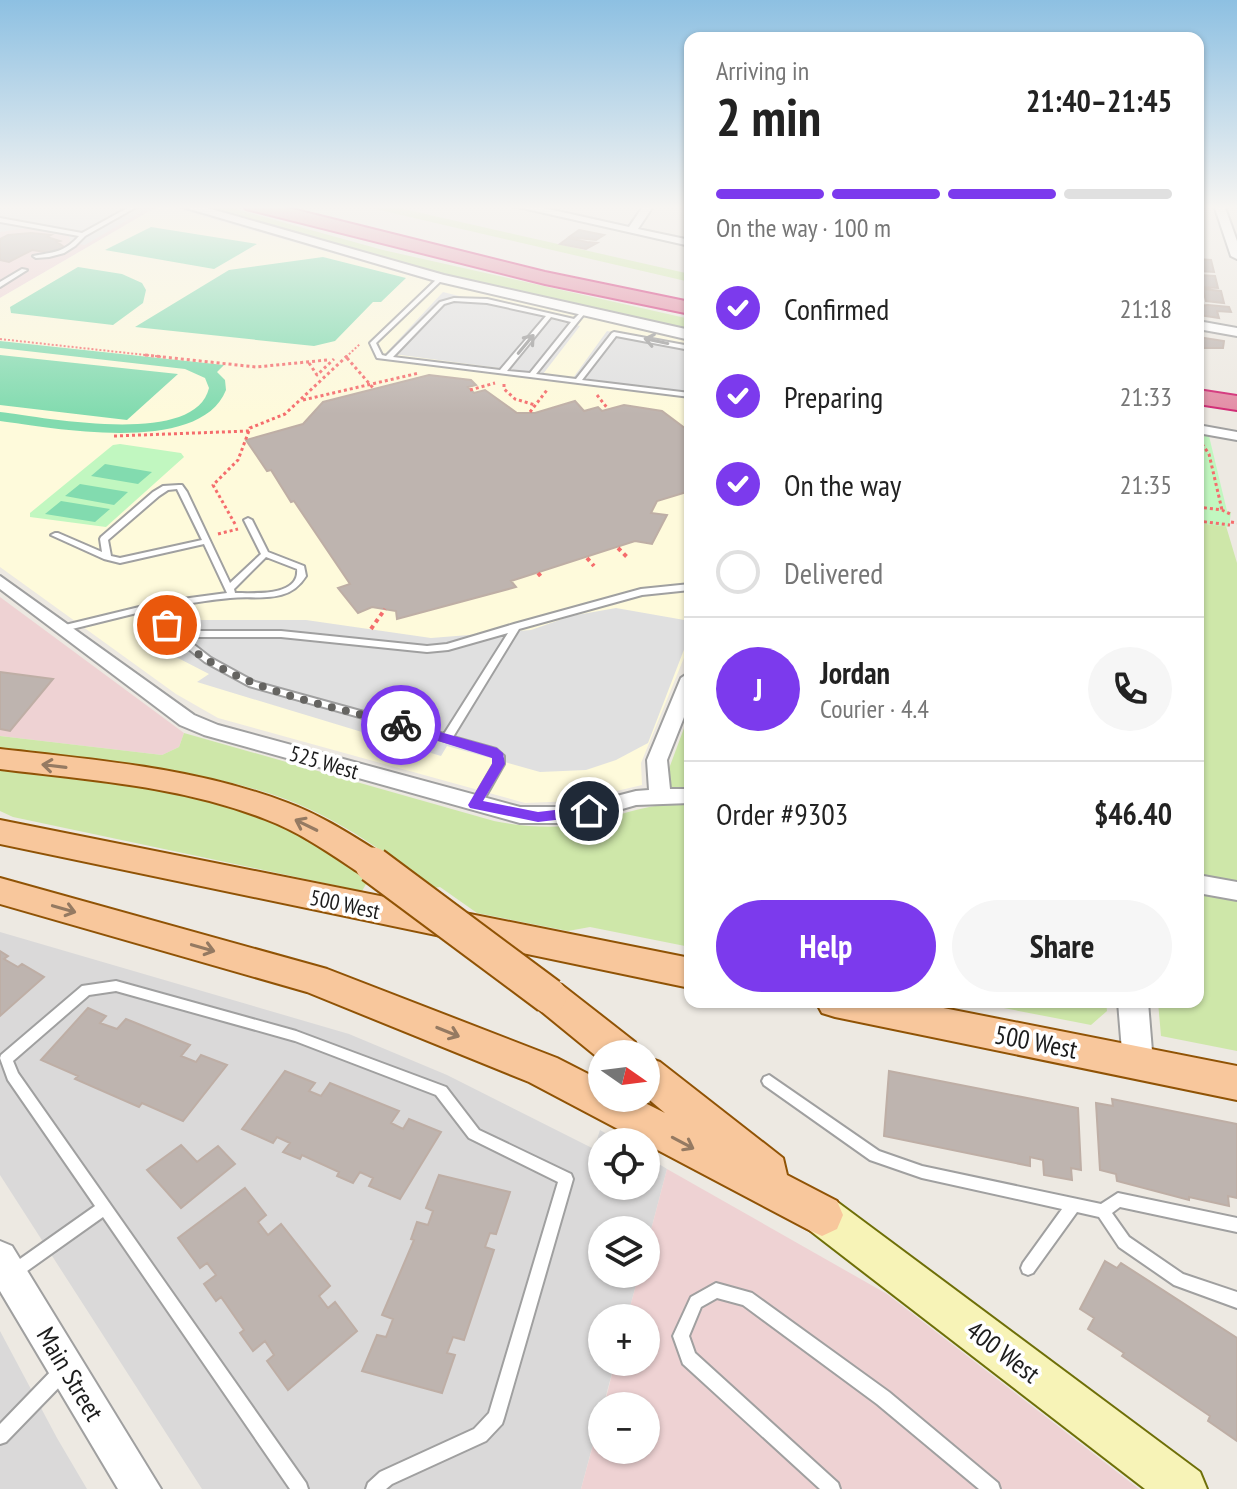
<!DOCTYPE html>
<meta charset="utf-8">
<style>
body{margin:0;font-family:"PT Sans Narrow",sans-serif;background:#f6f6f6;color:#222;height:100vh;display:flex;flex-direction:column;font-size:30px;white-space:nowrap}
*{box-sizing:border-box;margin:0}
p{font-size:26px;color:#767676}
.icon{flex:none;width:44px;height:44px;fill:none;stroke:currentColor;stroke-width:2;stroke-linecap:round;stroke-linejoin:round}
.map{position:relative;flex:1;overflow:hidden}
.details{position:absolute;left:684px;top:32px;width:520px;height:976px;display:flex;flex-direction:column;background:#fff;border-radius:16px;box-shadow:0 2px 6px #0004}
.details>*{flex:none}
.needle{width:52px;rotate:104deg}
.fabs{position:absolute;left:588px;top:1040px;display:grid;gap:16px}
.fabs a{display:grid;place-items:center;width:72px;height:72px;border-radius:50%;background:#fff;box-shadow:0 2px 6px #0004;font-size:40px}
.pin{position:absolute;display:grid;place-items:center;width:68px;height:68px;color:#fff;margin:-34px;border:4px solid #fff;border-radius:50%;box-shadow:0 2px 8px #0007}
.courier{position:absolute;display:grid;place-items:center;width:80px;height:80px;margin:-40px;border:6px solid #7c3aed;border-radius:50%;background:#fff;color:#222;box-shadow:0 2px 10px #0007}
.head em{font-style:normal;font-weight:600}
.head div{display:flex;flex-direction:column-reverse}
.head{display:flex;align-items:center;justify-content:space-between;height:136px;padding:0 32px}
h1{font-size:52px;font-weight:600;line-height:60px}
.bar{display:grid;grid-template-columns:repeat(4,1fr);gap:12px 8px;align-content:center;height:96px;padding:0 32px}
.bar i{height:10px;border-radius:6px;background:#e0e0e0}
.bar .on{background:#7c3aed}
.bar p{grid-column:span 4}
.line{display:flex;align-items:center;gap:20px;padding:0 32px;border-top:2px solid #e0e0e0}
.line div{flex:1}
.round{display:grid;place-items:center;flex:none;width:84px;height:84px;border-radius:42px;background:#f6f6f6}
ol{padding:0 32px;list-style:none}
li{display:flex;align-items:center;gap:24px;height:88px}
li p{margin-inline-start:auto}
li .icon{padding:8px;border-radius:50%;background:#7c3aed;color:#fff;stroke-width:4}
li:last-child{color:#767676}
li i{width:44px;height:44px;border:4px solid #e0e0e0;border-radius:50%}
.primary-button{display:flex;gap:16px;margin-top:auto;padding:16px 32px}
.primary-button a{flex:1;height:92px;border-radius:48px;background:#7c3aed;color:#fff;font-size:32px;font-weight:600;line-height:92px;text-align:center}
.primary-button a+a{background:#f6f6f6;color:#222}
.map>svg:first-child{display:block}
.residential{fill:#dad9d9}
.commercial{fill:#eed2d3}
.education{fill:#fefadb}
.grass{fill:#cee7a9}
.park{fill:#c1f7c0}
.pitch{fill:#82dbaf}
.parking{fill:#e0e0e0}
.building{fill:#beb4af;stroke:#beaea5;stroke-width:2}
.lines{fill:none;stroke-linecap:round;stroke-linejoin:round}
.service-casing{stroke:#a0a0a0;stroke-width:4}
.minor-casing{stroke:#a0a0a0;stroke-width:4}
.tertiary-casing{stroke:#a0a0a0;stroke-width:4}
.secondary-casing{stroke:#6e6f08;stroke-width:4}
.primary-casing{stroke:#905305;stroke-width:4}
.motorway-casing{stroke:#d12974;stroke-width:4}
.path-far2{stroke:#f56c6c;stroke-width:2;stroke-dasharray:2 2;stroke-linecap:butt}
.path-far1{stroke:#f56c6c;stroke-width:3;stroke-dasharray:3 3;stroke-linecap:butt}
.path{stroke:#f56c6c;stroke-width:4;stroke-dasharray:4 4;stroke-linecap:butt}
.service{fill:#fff;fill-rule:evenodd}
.minor{fill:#fff;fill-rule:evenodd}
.tertiary{fill:#fff;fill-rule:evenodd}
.secondary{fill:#f7f3b7;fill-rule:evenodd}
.primary{fill:#f8c79c;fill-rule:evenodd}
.motorway{fill:#e38ca5;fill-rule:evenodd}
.primary-bridge-casing{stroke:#905305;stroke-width:39;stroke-linecap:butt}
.primary-bridge{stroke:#f8c79c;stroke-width:35}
.oneway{stroke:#999}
.oneway2{stroke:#957a62}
.route{fill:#7c3aed}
.done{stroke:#656461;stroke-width:8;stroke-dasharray:0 14.4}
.labels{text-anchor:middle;stroke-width:7;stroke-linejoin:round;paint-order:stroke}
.street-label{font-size:22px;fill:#1c1c1c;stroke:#fff}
.near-street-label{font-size:26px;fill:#1c1c1c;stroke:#fff}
</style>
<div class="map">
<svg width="1237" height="1489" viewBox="0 0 1237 1489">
<rect width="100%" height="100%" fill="#ede9e2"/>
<!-- residential -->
<path class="residential" d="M0,932l349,102 98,41 147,74 6,-19 21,12h-19v44h44v-30l21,13 -21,80v-19h-44v44h37l-12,44h-25v44h13l-34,127h-379l-202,-314z
M0,1331l57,107 30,51h-87z"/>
<!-- commercial -->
<path class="commercial" d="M0,205h164l-16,7 -148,86z
M0,597l184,136 -5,14 -17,8 -162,-19z
M667,1169l220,125 252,195h-558l21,-77v38h44v-44h-42l11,-44h31v-44h-19l12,-44h7v-25z"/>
<!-- education -->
<path class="education" d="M164,205l251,72 275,63v303l-49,120 1,22 -68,16 -49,2 -307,-85 -42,-24 -176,-127v-269l148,-86z"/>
<!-- grass -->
<path class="grass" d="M193,205h28l162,45 307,69v12l-280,-65z
M358,205h28l304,69v8z
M1198,523l28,3 11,37v488l-76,-15 -3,-34h40z
M690,712v235l-100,-20 -22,4 -91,-18 -37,-26 -7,1c-46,-34 -92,-68 -145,-88 -91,-34 -193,-37 -288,-49v-15l162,19 17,-8 5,-14 310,88c25,5 50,7 75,5 31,-3 61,-17 92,-21l6,-31z
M0,770l178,22 31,7 94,33 66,47 -7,12 -349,-74 -13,-6z
M973,1002h133l1,9 -16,14z"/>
<!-- park -->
<path class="park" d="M1198,434l11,2 18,75 4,1 -2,15 -31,-4z
M120,444l61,9 3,4 -78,70 -76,-10v-4l83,-68z"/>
<!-- pitch -->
<path class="pitch" d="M151,227l106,17 -43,25 -109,-19z
M323,257l83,21 -25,24h-8l-38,39 -21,5 -179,-19 94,-57z
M78,267l44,7 20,9 4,7 -3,13 -30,22 -102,-12 -1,-6z
M0,341l224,24 -7,7 8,8 1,10c-26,66 -173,38 -226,31v-9c43,5 195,36 209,-24l-4,-10 -20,-9 -185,-21z
M0,355l178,19 -51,46 -127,-15z
M105,464l47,8 -14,12 -47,-8z
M80,484l48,8 -14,13 -49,-9z
M61,501l49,8 -15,13 -50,-8z"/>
<!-- parking -->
<path class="parking" d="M0,205h146l-10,5 7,1 -58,34 -14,-2 -2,-7 -42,-8 -27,4z
M443,292l137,34 -37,48 -157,-21z
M607,331l83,17v46l-117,-16z
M616,608l74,13v13l-42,109 -32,17 -30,10 -46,2 -93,-26 -6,10 -244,-74 12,-8 -60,-31 37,-23h120l125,18 100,-8 40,-14z"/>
<!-- building -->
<path class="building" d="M579,230l25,5 -8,5 -27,-3z
M31,233l20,2 -4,2 13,4 -3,1 7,5 -11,6 -21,-3 -23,12 -9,-2v-21l8,-4z
M568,238l19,4 10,1 -11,6 -26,-5z
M1198,259l13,1 3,12 -16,-1z
M1199,275l16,1 3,12 -20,-1z
M1203,289l18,2 3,12 -18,-2z
M1208,305l21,2 2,5 -14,-1 2,7 -21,-3v-9z
M1198,337l26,4 -1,7h-25z
M429,375l42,5 5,5 -8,2 6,6 11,-3 32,23h18l40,-12 9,10 14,-4 4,4 22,-6 38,6 28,21v59l-33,10 -6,12 16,2 -15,29 -17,-3 -124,40 5,6 -119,32 -1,-8 -24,-4 -14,6 -20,-25 12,-4 -56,-83 -3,1 -20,-32 -4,1 -21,-31 57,-16 20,-22z
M0,672l53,7 -43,52 -10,-2z
M0,951l8,5 -4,3 14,8 4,-3 22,13 -44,39z
M88,1008l18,8 -6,7 17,6 9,-10 64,26 -9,11 15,6 5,-7 26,10 -44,56 -41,-18 -3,4 -64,-28 3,-3 -37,-16z
M285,1071l30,12 -6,8 12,5 9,-13 69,28 -8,12 12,6 6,-10 32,13 -41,67 -31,-13 4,-8 -13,-6 -7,11 -16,-7 2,-4 -37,-17 -2,4 -17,-7 7,-9 -13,-6 -4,6 -31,-14z
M889,1071l189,37 3,62 -10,-2 1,12 -28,-5 -1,-15 -13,-3v9l-146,-30z
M1112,1099l125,25v74l-9,-2 1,10 -40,-9v3l-72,-19 -1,-7 -16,-4 -4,-67 17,3z
M181,1145l16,17 21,-16 17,18 -54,44 -34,-38z
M439,1175l71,17 -14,42 -6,-1 -5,14 9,3 -30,90 -11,-3 -6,16 8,2 -13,38 -80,-22 15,-36 9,2 7,-18 -11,-4 32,-75 -3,-1 6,-17 11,3 5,-14 -7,-3z
M245,1188l21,27 -8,7 10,13 13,-11 49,62 -11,10 9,12 7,-6 22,29 -69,59 -21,-29 7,-6 -9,-14 -12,10 -13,-18 4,-3 -23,-33 -5,4 -12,-17 12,-9 -9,-12 -7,5 -22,-30z
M1105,1261l12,7 4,-5 116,75v103l-29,-20 2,-5 -88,-60 2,-3 -36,-24 6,-11 -14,-9z"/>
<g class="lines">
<!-- service casing -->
<g class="service-casing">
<path id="service" d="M133,205h7l-55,31 -10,10 -11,7 -15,4 -13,1 -3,-2c20,-4 31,-3 46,-20l-79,-14v-4l82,15z
M22,269l5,1 -27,17v-5z
M439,277l5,1 -68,65 6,12 4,1 54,-54 14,-4 33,1 87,20 9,-9 2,1v2l-49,61 40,5 36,-46 2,-1 76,14v4l-74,-14 -34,44 108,13v4l-313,-39 -7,-15 1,-1zM454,301l33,2 59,13 -46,54 -107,-13 51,-53zM551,317l20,5 -41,51 -23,-2z
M179,485h3l5,7 43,91 31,-29 -17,-34 4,-2 4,2 16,32 36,14 2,10c-18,29 -48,19 -76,22 -22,2 -44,6 -65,9l3,12 10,12h103l146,15 20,-2 67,-20 127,-35 49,-5v6l-48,5 -123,34 -66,108 43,12 8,7v8l-25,44h-8l-1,-3 24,-41v-7l-6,-4 -239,-67 -44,-24 -33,-26 -12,-17 -3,-11 -93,23 -3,-1 -1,-2 1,-2 99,-24 67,-9 -23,-49 -84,19 -16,-4 -53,-24 4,-2h3l44,19 -2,-13 1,-2 52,-45 10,-6zM177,489l25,51 -82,18 -9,-2 -3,-16 51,-44 9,-6zM266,557l31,12c3,28 -44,24 -62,24l-1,-4zM508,633l-64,101 -189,-52 -44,-24 -27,-21h97l146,15 21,-2z
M116,981l180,50 150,56 33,43 92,44 2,5 -69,239 -2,6 -16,17 -94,43 -6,5h-20l2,-6 12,-11 94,-43 15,-16 69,-231 -89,-44 -33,-43 -141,-54 -179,-50 -27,4 -76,66 5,12 288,410 2,6h-18l-187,-272 -83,59 -5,2 -5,-2 -2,-5 2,-5 85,-60 -87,-126 -8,-22 1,-3 81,-69z
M769,1075l110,76 43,15 179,38 17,-11 119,25v14l-117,-25 -8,6 17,24 54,37 54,18v16l-63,-23 -55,-38 -20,-30 -22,-5 -44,61 -5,2 -5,-2 -2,-5 2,-5 39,-54 -140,-31 -52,-18 -106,-75 -2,-4 2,-4z
M716,1283l36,10 137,99 109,91 2,6h-21l-102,-85 -134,-99 -26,-7 -16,9 -12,29 6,17 143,130 2,6h-20l-137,-125 -10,-28 18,-39z
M63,1363l6,2 2,6 -2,6 -63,65 -6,2v-20l57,-59z"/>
</g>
<!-- minor casing -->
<g class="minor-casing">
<path id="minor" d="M509,205h21l99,22 15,-22h10l-16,24 52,11v6z
M1214,205h10l13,36v18l-6,-3z
M1198,321l39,7v8l-39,-7z
M1198,425l39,7v8l-39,-7z
M0,576l194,139 24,10 302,82h54l62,-16 13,-1 -2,-30 34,-82 9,-6v30l-23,58 3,29h20v14l-54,2 -62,18h-54l-316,-88 -24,-10 -180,-136z
M1198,875l39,7v18l-39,-7z"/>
</g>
<!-- tertiary casing -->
<g class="tertiary-casing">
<path id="tertiary" d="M176,205h21l247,70 246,55v10l-254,-59z
M1118,1002h30l5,61 -4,9 -11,4 -11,-4 -4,-9z
M0,1241l12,5 149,243h-43l-118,-198z"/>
</g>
<!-- secondary casing -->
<g class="secondary-casing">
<path id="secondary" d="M822,1196l14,5 364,271 7,17h-62l-337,-260 -6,-14 6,-14z"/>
</g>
<!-- primary casing -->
<g class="primary-casing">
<path id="primary" d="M0,749c97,11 196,19 288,54 35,13 66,34 97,53l5,9 -5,9 -12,3 -12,-3c-30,-20 -61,-42 -96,-55 -84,-33 -176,-39 -265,-50z
M0,820l690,138v30l-690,-144z
M0,878l327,91 230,89 45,23v17h33l30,15 -19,-16v-40l14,5 123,96 4,17 50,26 6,14 -6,14 -15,7 -15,-7 -278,-147 -222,-90 -307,-88z
M549,981l13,4 73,57 5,12h-38v7l-66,-54 -5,-11 5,-11z
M816,1002h97l324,64v34l-402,-83 -13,-4z"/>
</g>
<!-- motorway casing -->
<g class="motorway-casing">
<path id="motorway" d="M243,205h33l269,67 145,30v12l-145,-30 -299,-75z
M1198,390l39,6v14l-39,-6z"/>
</g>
<!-- path-far2 -->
<path class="path-far2" d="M0,339l164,18
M346,357l14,-13"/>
<!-- path-far1 -->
<path class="path-far1" d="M145,355l111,12 71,-7
M347,358l27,31
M309,363l8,12 17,-16
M504,384v5l11,10 20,6
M470,390l25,-7
M597,395l11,14
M303,400l116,-27
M530,412l17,-22
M114,436l135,-5
M1202,444l7,10 13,56
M1198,507l24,3 10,5
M1198,521l32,4
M1231,522l6,1
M235,524l-22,-39 25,-25 12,-32 35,-14 63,-59
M218,534l20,-5"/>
<!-- path -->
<path class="path" d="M618,548l10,10
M587,558l7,8
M538,573l5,6
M371,629l14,-20"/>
<!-- service -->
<use href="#service" class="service"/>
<!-- minor -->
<use href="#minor" class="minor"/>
<!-- tertiary -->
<use href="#tertiary" class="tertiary"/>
<!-- secondary -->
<use href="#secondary" class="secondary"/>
<!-- primary -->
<use href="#primary" class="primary"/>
<!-- motorway -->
<use href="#motorway" class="motorway"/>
<!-- primary-bridge casing -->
<g class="primary-bridge-casing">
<path id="primary-bridge" d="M373,865l176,131"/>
</g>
<!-- primary-bridge -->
<use href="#primary-bridge" class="primary-bridge"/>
</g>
<!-- one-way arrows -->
<defs><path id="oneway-shaft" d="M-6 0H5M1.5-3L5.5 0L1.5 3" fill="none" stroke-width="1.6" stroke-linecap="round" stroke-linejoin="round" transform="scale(2)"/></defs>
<g class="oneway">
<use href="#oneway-shaft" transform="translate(656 341) rotate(-168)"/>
<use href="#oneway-shaft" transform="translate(526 344) rotate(-50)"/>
</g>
<g class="oneway2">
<use href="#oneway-shaft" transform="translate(54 766) rotate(-173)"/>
<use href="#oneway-shaft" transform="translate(306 825) rotate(-154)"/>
<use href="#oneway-shaft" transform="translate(64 909) rotate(16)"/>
<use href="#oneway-shaft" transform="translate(203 948) rotate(16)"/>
<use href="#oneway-shaft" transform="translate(448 1032) rotate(22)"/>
<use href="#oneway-shaft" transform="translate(683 1143) rotate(28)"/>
</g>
<!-- sky -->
<linearGradient id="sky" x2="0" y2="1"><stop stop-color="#8dc0e2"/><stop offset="0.5" stop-color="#f7f5f2"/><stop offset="1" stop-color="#f7f5f2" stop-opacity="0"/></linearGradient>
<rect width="1237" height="414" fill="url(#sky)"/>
<!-- route -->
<path class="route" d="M401,721l96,27 6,5 2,11 -22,37 55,11 51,-6 7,5 -7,5 -51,6 -68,-14 -2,-3 24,-41v-6l-95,-30 -2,-3z"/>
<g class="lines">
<!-- done -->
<path class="done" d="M167,625c51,63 159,79 234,100"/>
</g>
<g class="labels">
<!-- street labels -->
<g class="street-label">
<text transform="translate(324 762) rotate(16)" y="8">525 West</text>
<text transform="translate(345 904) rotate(12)" y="8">500 West</text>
</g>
<!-- near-street labels -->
<g class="near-street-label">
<text transform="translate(1036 1042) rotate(11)" y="9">500 West</text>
<text transform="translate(1003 1352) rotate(37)" y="9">400 West</text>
<text transform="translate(70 1374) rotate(59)" y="9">Main Street</text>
</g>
</g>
</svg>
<div class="fabs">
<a><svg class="needle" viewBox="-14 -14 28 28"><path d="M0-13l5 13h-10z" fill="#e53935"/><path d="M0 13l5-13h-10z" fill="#767676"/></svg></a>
<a><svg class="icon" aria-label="locate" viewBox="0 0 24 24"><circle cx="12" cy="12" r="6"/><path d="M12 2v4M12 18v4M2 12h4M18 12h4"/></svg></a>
<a><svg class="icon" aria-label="layers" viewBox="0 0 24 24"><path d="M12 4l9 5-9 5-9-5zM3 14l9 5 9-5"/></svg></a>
<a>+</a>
<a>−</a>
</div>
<div class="pin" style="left:167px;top:625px;background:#ea580c"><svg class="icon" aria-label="bag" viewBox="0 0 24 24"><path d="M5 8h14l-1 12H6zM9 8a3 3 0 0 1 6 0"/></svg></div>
<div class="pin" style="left:589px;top:811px;background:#1f2937"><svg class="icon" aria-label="home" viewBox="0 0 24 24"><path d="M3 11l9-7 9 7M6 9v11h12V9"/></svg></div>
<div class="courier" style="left:401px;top:725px"><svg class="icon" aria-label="bike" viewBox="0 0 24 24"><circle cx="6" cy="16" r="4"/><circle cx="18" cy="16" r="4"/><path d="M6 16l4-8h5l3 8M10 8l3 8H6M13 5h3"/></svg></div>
<section class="details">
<div class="head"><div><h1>2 min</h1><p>Arriving in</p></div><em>21:40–21:45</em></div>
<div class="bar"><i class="on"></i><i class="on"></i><i class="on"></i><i></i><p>On the way · 100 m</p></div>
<ol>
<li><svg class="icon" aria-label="check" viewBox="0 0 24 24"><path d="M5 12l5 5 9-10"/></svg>Confirmed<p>21:18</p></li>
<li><svg class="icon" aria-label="check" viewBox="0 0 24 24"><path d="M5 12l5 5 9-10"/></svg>Preparing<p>21:33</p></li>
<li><svg class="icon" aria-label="check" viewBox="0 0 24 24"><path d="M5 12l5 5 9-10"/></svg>On the way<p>21:35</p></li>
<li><i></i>Delivered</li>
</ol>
<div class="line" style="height:144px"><b class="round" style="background:#7c3aed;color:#fff">J</b><div><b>Jordan</b><p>Courier · 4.4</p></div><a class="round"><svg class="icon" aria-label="phone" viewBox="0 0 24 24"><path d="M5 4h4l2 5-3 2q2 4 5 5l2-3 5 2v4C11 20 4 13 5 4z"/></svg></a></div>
<div class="line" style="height:104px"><div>Order #9303</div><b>$46.40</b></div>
<div class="primary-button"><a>Help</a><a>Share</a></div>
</section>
</div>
